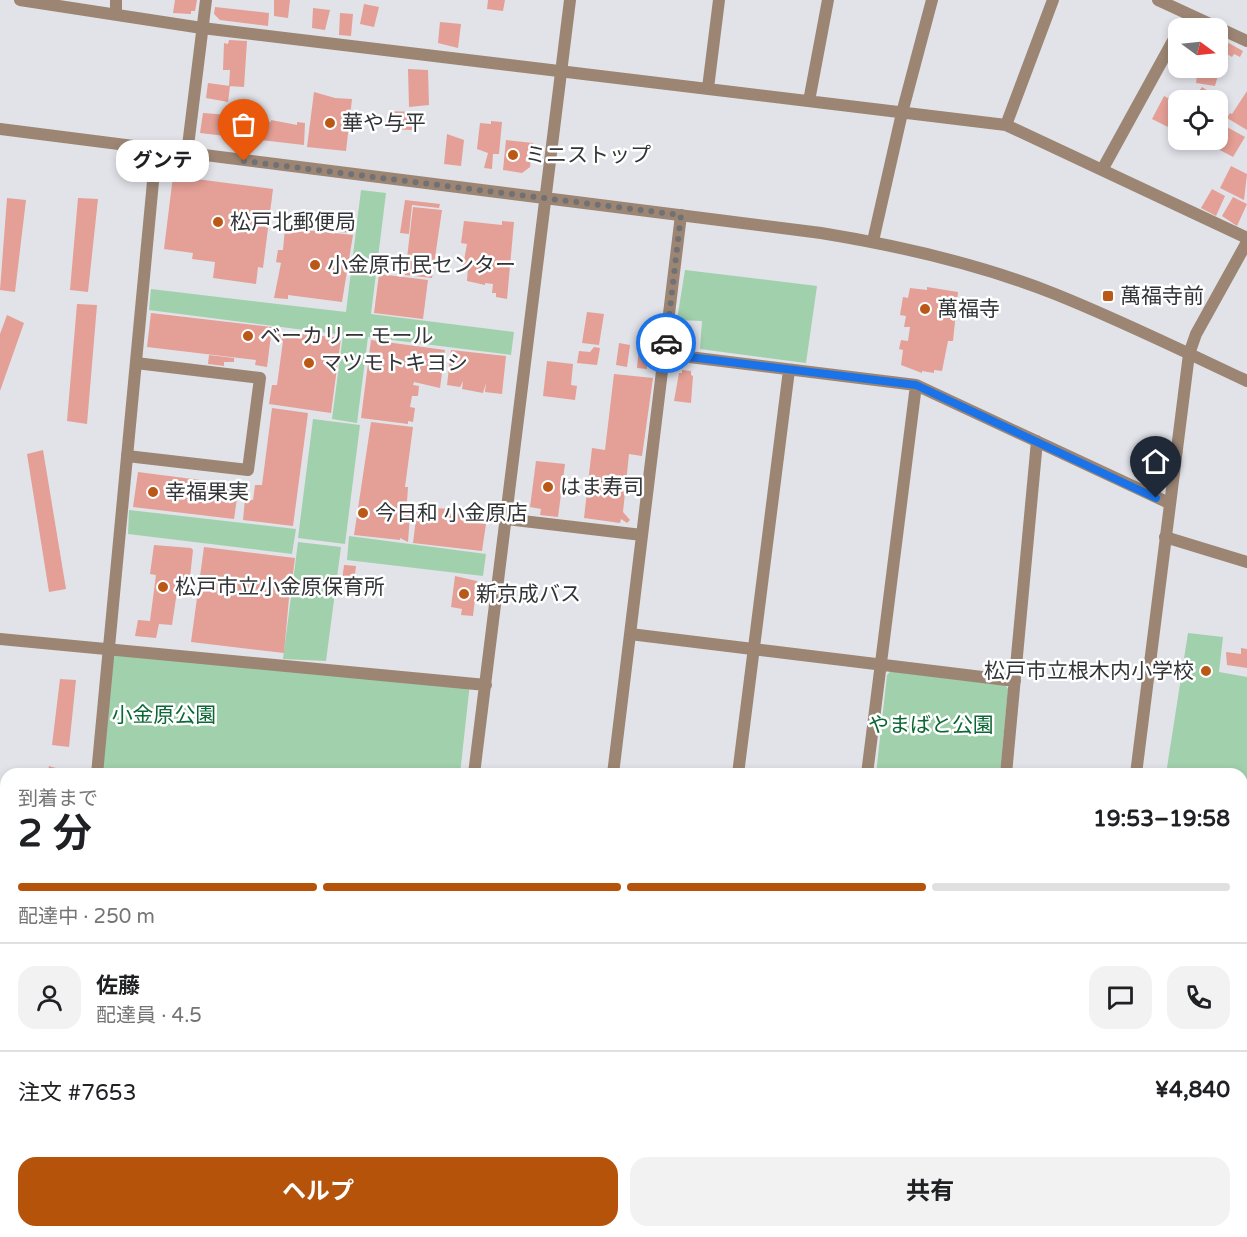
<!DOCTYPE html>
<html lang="ja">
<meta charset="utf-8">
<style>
body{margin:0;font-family:"Varela Round","Noto Sans JP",sans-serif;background:#f2f2f2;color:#202124;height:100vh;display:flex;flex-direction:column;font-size:22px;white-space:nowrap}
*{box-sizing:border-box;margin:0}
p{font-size:20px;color:#757577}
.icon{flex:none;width:33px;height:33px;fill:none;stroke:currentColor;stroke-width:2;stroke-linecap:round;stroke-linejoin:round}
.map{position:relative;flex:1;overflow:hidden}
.drawer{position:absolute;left:0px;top:768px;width:1248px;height:470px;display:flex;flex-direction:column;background:#fff;border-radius:18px 18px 0 0;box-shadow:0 3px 9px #0003}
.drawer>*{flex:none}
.needle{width:39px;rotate:105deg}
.controls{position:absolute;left:1168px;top:18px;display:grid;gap:12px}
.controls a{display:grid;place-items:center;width:60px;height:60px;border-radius:12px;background:#fff;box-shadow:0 3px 9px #0003;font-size:30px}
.pin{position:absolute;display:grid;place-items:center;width:51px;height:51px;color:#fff;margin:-62px -26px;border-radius:50% 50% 50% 0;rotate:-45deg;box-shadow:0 0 6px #0007}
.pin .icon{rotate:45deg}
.courier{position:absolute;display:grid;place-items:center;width:60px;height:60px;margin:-30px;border:4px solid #1a73e8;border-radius:50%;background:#fff;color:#222;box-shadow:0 2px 8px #0007}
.bubble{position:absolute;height:42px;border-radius:18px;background:#fff;box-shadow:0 3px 9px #0003;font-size:20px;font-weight:700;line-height:42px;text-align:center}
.overview em{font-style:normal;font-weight:700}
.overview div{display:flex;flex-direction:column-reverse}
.overview{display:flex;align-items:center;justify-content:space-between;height:102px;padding:0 18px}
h1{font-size:39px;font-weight:700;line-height:45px}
.bar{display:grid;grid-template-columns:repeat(4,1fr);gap:9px 6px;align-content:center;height:72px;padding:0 18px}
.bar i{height:8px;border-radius:4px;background:#e0e0e0}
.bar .on{background:#b45309}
.bar p{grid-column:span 4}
.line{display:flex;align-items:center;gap:15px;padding:0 18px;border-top:2px solid #e0e0e0}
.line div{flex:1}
.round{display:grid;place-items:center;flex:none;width:63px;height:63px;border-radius:18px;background:#f2f2f2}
.primary-button{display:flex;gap:12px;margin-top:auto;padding:12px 18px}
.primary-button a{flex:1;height:69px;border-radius:18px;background:#b45309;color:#fff;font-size:24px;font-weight:700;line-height:69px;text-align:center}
.primary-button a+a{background:#f2f2f2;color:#202124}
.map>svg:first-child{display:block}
.green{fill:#a1d0ac}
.building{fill:#e49f96}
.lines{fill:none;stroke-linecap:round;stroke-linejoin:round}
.minor{stroke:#9c8573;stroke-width:12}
.tertiary{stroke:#9c8573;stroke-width:12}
.primary{stroke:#5e3816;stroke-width:15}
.done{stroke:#707175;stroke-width:6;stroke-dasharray:0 10.8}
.route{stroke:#1a73e8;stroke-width:8}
.poi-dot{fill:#b95817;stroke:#fff;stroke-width:2}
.labels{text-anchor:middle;stroke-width:5;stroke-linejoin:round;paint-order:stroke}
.poi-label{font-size:21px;fill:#333437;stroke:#fff;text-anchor:start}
.park-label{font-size:21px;fill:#0b6733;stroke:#fff}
</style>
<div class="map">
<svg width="1247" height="1237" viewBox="0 0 1247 1237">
<rect width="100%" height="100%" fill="#e1e3e9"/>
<!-- green -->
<path class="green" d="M361,190l25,3 -15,121 143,18 -3,23 -143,-18 -11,86 -25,-4 11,-84 -194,-25 2,-21 195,23z
M685,270l132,16 -11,77 -106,-14 2,-28 -25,-1z
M313,419l47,6 -15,119 -47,-6z
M129,510l167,19 -4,25 -164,-20z
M349,536l137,18 -3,22 -136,-16z
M298,542l43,5 -15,114 -43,-2z
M1188,633l35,4 -4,35 28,5v193l-5,-1v-95h-76z
M108,649l362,34 -10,91h-363z
M891,671l114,14 3,4 -8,85h-124l11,-99z"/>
<!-- building -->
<path class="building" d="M175,0h22l-2,11h-4v3l-18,-1z
M274,0h16l-2,18 -14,-2z
M488,0h17l-2,11 -16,-2z
M364,4l15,3 -5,20 -14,-3z
M215,7l54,6 -1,13 -48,-6 -6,-6z
M313,8l17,2 -5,20 -13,-2z
M340,13l13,1 -2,22 -12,-1z
M440,22l21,2 -3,24 -20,-5z
M229,40l18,1 -3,46 -15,-1 1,-16h-7l1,-27 4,1z
M1225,41l18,10 -3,6 -6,-3 -2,3 -12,-7z
M1218,59l7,1 -2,9 -3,-1 -5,18 -19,-3 2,-15h20z
M408,69l20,1 1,35 -20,2z
M208,83l22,3 -2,16 -22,-4z
M1202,87l11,7 -5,6 -14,-2z
M1247,91v39l-20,-12 3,-5 2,1z
M314,92l21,6 17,1 -6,52 -39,-4z
M1164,96l15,8v15l-3,6 -4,-2 -2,5 -18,-9z
M388,111l25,1 -1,18 -25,-1z
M203,113l39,3v2l16,2v-3l9,1v3l4,1v-2l26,5v-3l8,1 -1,22 -104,-12z
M491,121l11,1 -3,32h-6l-1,15 -8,-1 4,-15 -11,-4 3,-26 11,1z
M1218,122l27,15 -12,20 -32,-17h17z
M447,134l17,6 -3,26 -17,-2z
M506,140l27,3 -3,24 -8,6 -19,-3z
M1231,166l16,8 -3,26 -24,-12z
M173,176l100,13 -10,79 -5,-1 -2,17 -43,-6 2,-16 -23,-3 1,-6 -29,-4z
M1212,189l13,7 -9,20 -15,-8z
M1233,197l14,7 -10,22 -15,-10z
M7,198l19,2 -11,92 -15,-2z
M78,198l20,1 -10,93 -18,-2z
M405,200l35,4 -1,4 -27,-3 -3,29 -9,-1z
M413,207l29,3 -10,68 -27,-3z
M342,218l13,2 -2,13 -13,-1z
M464,221l38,4v-4l12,1 -7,77 -11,-2v-4h-4l1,-9 -8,-1v2l-18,-4 1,-14 -5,-1 4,-22 -6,-1z
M285,228l68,7 -11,67 -54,-7v4l-14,-1 7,-35 -5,-1 2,-12h5z
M379,274l49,6 -5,39 -49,-6z
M927,287l31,5 -5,49h-5l-6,30 -8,-1v3l-12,-2v2l-21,-8 2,-15 -4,-1 2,-9 7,1 2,-14h-6l2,-11 -6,-1 3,-18 5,1 2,-10 17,2z
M77,304l20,1 -10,119 -20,-3z
M587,312l17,2 -5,31 -17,-2z
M151,313l121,14 -5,40 -12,-2 1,-5 -109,-13z
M7,315l17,8 -24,68v-57z
M284,332l57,6 -10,75 -62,-9 3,-19h5l6,-44 -6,-1 1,-6 6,1z
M371,340l74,10 -5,38 -26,-6 -1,3 6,1 -1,10h-6l-2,11 5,1 -2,14 -5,-1v3l-47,-6z
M619,343l11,2 -3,22 -11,-2z
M594,347l6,1 -3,17 -20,-2 2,-12 11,1z
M639,348l17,2 -1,16 -8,-1v4l-10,-1z
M451,350l55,6 -4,38 -17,-2 1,-9 -3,10 -21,-4 1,-8 -3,6 -13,-2z
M209,355l25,3v4h-10v4l-16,-2z
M547,361l26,3 -2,21 6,1 -2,14 -32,-4z
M682,370l9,1v4l2,1 -2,27 -17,-2 5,-28h3z
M614,374l39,4 -11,78 -13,-2 -6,58 7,8 -3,3 -6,-4 -1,4 -36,-5 8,-70 13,2z
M272,408l36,5 -15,113 -50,-6 2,-21 8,1 2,-15h7z
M371,422l42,5 -8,60h3l-1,15 4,1 -3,39 -8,-4v2l-46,-5z
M43,450l23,139 -17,3 -22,-138z
M536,461l29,3 -7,53 -18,-2 1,-6 -11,-2z
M138,472l101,13 -5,34 -101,-12z
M418,503l17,2 -1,3 35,2 -1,12 18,2 -4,27 -69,-8z
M154,545l37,3 2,2 -4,36 -11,-1 -6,40 -13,-1 -3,14 -21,-2 3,-16 12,1 6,-46 -6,-1z
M204,547l91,11 -3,23 -3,-1 -1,7h2l-6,66 -93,-11z
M344,565l12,1 -3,24 -12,-1z
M455,576l22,5 -4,35 -12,-1 1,-6 -11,-2z
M1241,648l6,1v19l-20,-3 -1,-13 15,2z
M60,679l16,1 -7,67 -17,-2z
M49,766l17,5 -1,3h-18z
M0,1218h6v14h29v5h-35z
M975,1232h23l-1,5h-22z
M1024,1232h24l-1,5h-24z"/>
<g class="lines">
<!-- minor -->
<path class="minor" d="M20,0l182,28 804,97 241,113
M116,0v13
M1158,0l89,41
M708,88l11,-88
M809,101l19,-101
M1006,125l47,-125
M1102,170l77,-140
M873,241l29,-128 30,-113
M665,354l251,31 253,118
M127,456l121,14 12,-92 -124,-15
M506,519l136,16
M1165,537l82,25
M630,634l385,47
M613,774l68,-559
M738,774l51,-404
M867,774l49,-389
M1006,774l31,-333
M1242,936h5
M1242,1070l5,1
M1200,1232v5
M53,1237v-5
M555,1237l1,-5
M965,1237l1,-5"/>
<!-- tertiary -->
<path class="tertiary" d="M0,129l821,104c80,13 159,31 234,61 65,26 128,57 192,87
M187,154l19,-154
M0,639l486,46
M97,774l59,-624
M474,774l96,-774
M1136,774l53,-420 7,-20 51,-92
M417,1237l1,-5
M1078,1237l1,-5"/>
<!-- primary -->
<path class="primary" d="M0,1134l6,2
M257,1232l21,5"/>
</g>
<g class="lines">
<!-- done -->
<path class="done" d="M244,161l437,54 -15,128"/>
<!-- route -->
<path class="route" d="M666,343l-1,11 251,31 240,113"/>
</g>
<!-- markers -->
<g class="poi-dot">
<circle cx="330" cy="123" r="6"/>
<circle cx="513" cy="155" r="6"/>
<circle cx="218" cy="222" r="6"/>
<circle cx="315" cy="265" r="6"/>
<rect x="1102" y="290" width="12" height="12" rx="3"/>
<circle cx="925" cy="309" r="6"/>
<circle cx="248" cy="336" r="6"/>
<circle cx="309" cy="363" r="6"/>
<circle cx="548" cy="487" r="6"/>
<circle cx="153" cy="492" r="6"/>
<circle cx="363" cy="513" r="6"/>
<circle cx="163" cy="587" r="6"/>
<circle cx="464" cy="594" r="6"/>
<circle cx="1206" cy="671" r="6"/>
</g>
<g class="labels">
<!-- poi labels -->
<g class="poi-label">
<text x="342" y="130">華や与平</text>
<text x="525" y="162">ミニストップ</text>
<text x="230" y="229">松戸北郵便局</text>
<text x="327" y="272">小金原市民センター</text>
<text x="1120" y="303">萬福寺前</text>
<text x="937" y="316">萬福寺</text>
<text x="260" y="343">ベーカリー モール</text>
<text x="321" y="370">マツモトキヨシ</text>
<text x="560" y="494">はま寿司</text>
<text x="165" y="499">幸福果実</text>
<text x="375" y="520">今日和 小金原店</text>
<text x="175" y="594">松戸市立小金原保育所</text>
<text x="476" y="601">新京成バス</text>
<text x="1194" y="678" text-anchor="end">松戸市立根木内小学校</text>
</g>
<!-- park labels -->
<g class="park-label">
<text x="164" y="722">小金原公園</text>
<text x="931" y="732">やまばと公園</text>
</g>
</g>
</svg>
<div class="controls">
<a><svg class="needle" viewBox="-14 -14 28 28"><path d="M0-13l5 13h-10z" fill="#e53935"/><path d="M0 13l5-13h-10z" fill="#757577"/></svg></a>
<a><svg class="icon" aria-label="locate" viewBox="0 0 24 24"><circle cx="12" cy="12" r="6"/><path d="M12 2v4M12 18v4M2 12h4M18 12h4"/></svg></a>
</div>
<div class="pin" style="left:244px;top:161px;background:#ea580c"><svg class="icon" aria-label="bag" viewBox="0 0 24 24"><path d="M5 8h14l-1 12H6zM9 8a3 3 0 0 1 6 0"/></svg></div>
<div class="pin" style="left:1156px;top:498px;background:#1f2937"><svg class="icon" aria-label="home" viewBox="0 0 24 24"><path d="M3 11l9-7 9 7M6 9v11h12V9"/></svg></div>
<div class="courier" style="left:666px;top:343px"><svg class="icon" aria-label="car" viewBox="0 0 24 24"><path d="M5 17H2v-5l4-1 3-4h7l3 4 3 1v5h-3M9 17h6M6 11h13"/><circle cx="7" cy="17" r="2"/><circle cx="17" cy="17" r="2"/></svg></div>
<div class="bubble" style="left:116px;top:140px;width:93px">グンテ</div>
<section class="drawer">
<div class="overview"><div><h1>2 分</h1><p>到着まで</p></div><em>19:53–19:58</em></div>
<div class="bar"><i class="on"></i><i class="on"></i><i class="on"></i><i></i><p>配達中 · 250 m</p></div>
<div class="line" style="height:108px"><a class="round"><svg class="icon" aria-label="person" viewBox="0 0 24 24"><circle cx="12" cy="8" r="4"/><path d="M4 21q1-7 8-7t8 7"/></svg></a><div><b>佐藤</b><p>配達員 · 4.5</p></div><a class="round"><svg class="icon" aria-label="chat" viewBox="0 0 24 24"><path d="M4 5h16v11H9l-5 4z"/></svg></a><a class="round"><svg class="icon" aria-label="phone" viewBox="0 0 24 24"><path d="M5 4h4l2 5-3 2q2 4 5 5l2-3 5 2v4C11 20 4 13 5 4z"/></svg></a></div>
<div class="line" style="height:78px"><div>注文 #7653</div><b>¥4,840</b></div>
<div class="primary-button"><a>ヘルプ</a><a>共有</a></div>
</section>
</div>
